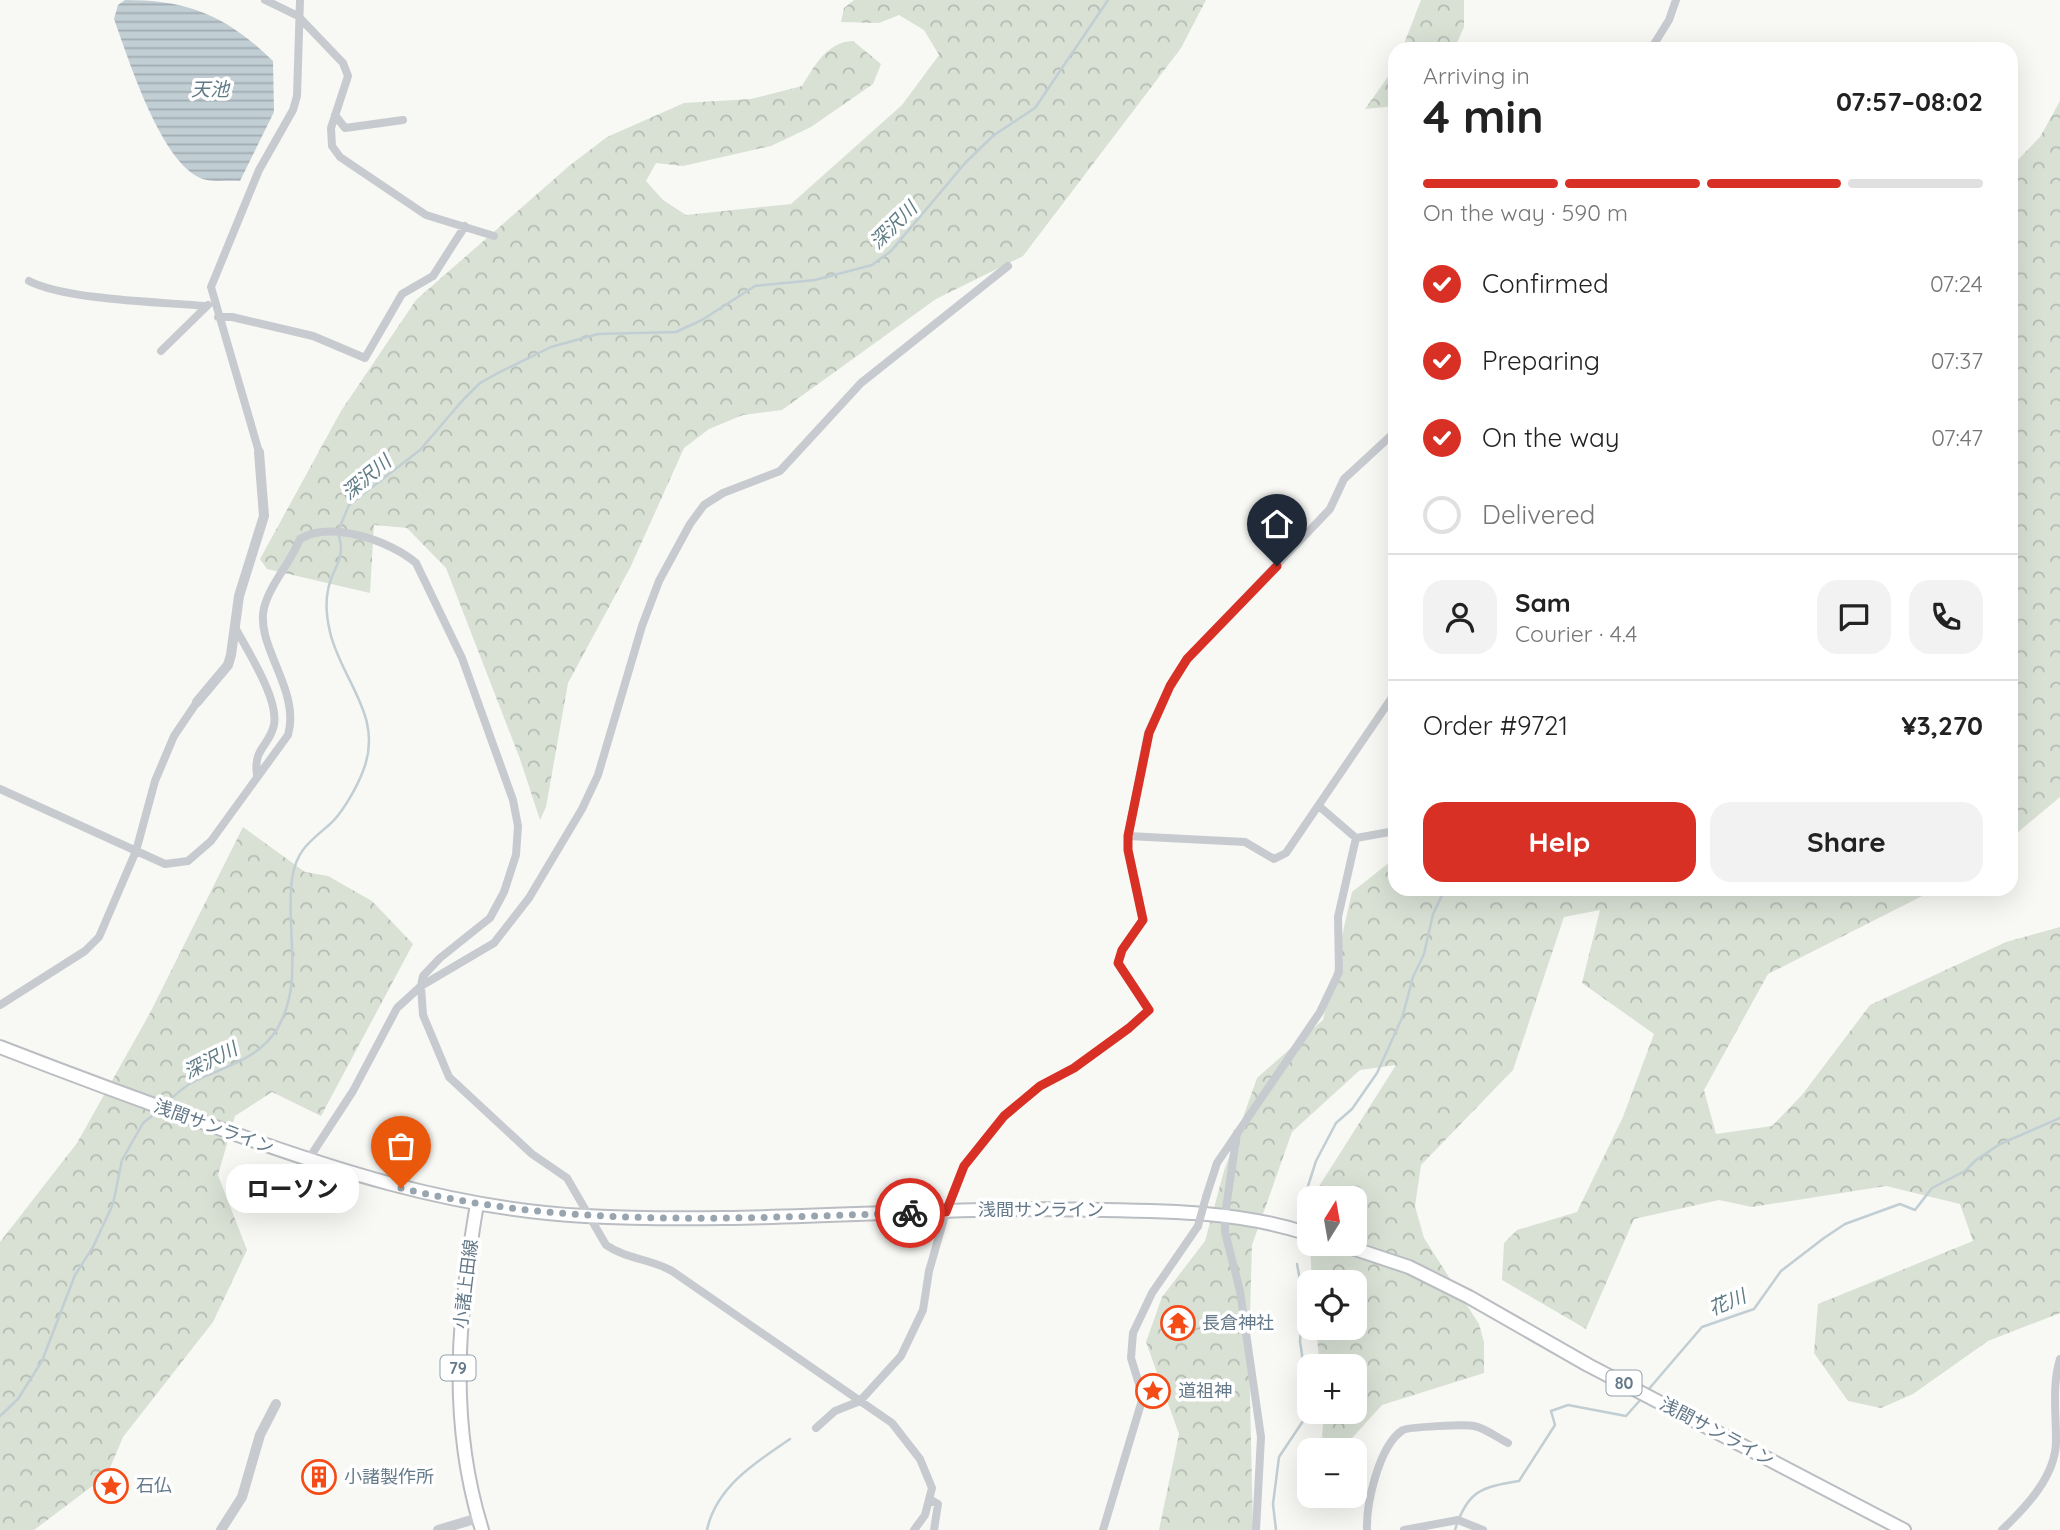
<!DOCTYPE html>
<meta charset="utf-8">
<style>
body{margin:0;font-family:Quicksand,"Noto Sans JP",sans-serif;background:#f2f2f2;color:#222;height:100vh;display:flex;flex-direction:column;font-size:26px;white-space:nowrap}
*{box-sizing:border-box;margin:0}
p{font-size:23px;color:#767676}
.icon{flex:none;width:38px;height:38px;fill:none;stroke:currentColor;stroke-width:2;stroke-linecap:round;stroke-linejoin:round}
.map{position:relative;flex:1;overflow:hidden}
.side{position:absolute;left:1388px;top:42px;width:630px;height:854px;display:flex;flex-direction:column;background:#fff;border-radius:21px;box-shadow:0 7px 28px #0002}
.side>*{flex:none}
.needle{width:46px;rotate:11deg}
.buttons{position:absolute;left:1297px;top:1186px;display:grid;gap:14px}
.buttons a{display:grid;place-items:center;width:70px;height:70px;border-radius:14px;background:#fff;box-shadow:0 7px 28px #0002;font-size:35px}
.pin{position:absolute;display:grid;place-items:center;width:60px;height:60px;color:#fff;margin:-72px -30px;border-radius:50% 50% 50% 0;rotate:-45deg;box-shadow:0 0 7px #0007}
.pin .icon{rotate:45deg}
.courier{position:absolute;display:grid;place-items:center;width:70px;height:70px;margin:-35px;border:5px solid #d93025;border-radius:50%;background:#fff;color:#222;box-shadow:0 2px 9px #0007}
.bubble{position:absolute;height:49px;border-radius:21px;background:#fff;box-shadow:0 7px 28px #0002;font-size:23px;font-weight:700;line-height:49px;text-align:center}
.headline em{font-style:normal;font-weight:700}
.headline div{display:flex;flex-direction:column-reverse}
.headline{display:flex;align-items:center;justify-content:space-between;height:119px;padding:0 35px}
h1{font-size:46px;font-weight:700;line-height:52px}
.bar{display:grid;grid-template-columns:repeat(4,1fr);gap:10px 7px;align-content:center;height:84px;padding:0 35px}
.bar i{height:9px;border-radius:5px;background:#e0e0e0}
.bar .current{background:#d93025}
.bar p{grid-column:span 4}
.line{display:flex;align-items:center;gap:18px;padding:0 35px;border-top:2px solid #e0e0e0}
.line div{flex:1}
.round{display:grid;place-items:center;flex:none;width:74px;height:74px;border-radius:21px;background:#f2f2f2}
ol{padding:0 35px;list-style:none}
li{display:flex;align-items:center;gap:21px;height:77px}
li p{margin-inline-start:auto}
li .icon{padding:7px;border-radius:50%;background:#d93025;color:#fff;stroke-width:4}
li:last-child{color:#767676}
li i{width:38px;height:38px;border:4px solid #e0e0e0;border-radius:50%}
.primary-button{display:flex;gap:14px;margin-top:auto;padding:14px 35px}
.primary-button a{flex:1;height:80px;border-radius:21px;background:#d93025;color:#fff;font-size:28px;font-weight:700;line-height:80px;text-align:center}
.primary-button a+a{background:#f2f2f2;color:#222}
.map>svg:first-child{display:block}
.forest{fill:url(#forest-crowns)}
.water{fill:url(#water-rules)}
.lines{fill:none;stroke-linecap:round;stroke-linejoin:round}
.stream{stroke:#c1ced3;stroke-width:2.5}
.primary-casing{stroke:#babec2;stroke-width:16}
.minor{stroke:#c7cbcf;stroke-width:8}
.tertiary{stroke:#c7cbcf;stroke-width:10}
.primary{stroke:#fff;stroke-width:12}
.minor-bridge{stroke:#c7cbcf;stroke-width:8}
.done{stroke:#98a5af;stroke-width:7;stroke-dasharray:0 12.6}
.route{stroke:#d93025;stroke-width:9}
.labels{text-anchor:middle;stroke-width:7;stroke-linejoin:round;paint-order:stroke}
.shield{fill:#fff;stroke:#92a1ac;stroke-width:2}
.shield-label{font-size:16px;font-weight:bold;fill:#647989}
.street-label{font-size:18px;fill:#647989;stroke:#fff}
.poi-label{font-size:18px;fill:#647989;stroke:#fff;text-anchor:start}
.water-label{font-size:19px;font-style:italic;fill:#5f7b85;stroke:#fff}
</style>
<div class="map">
<svg width="2060" height="1530" viewBox="0 0 2060 1530">
<defs>
<pattern id="forest-crowns" width="20" height="18" patternUnits="userSpaceOnUse" patternTransform="scale(1.75)"><rect width="20" height="18" fill="#d9e1d5"/><path d="M2 6a3 3 0 1 1 6 0M12 15a3 3 0 1 1 6 0" fill="none" stroke="#b4bbb3"/></pattern>
<pattern id="water-rules" width="6" height="5" patternUnits="userSpaceOnUse" patternTransform="scale(1.75)"><rect width="6" height="5" fill="#c1ced3"/><path d="M0 2.5h6" fill="none" stroke="#a0acb1"/></pattern>
</defs>
<rect width="100%" height="100%" fill="#f8f8f5"/>
<!-- forest -->
<path class="forest" d="M854,0h352l-25,48 -158,208 -87,43 -154,111 -39,5 -34,14 -25,19 -53,118 -63,117 -22,124 -6,13 -20,-61 -74,-191 -39,-40 -33,-3 -4,68 -103,-24 -7,-10 81,-148 75,-111 153,-134 38,-29 77,-34 67,-4 51,-13c13,-21 25,-44 51,-45l28,23 -8,20 -62,43 -40,19 -88,20 -27,-3 -10,18 17,19 23,15 105,-11 111,-99 37,-50 -15,-25 -25,-15 -20,8 -38,-1 3,-14z
M1421,0h43v27l-10,22h-52z
M1395,67v39l-30,3z
M2060,101v696l-49,41v-671l29,-30z
M243,827l62,45 23,4 44,25 41,43 -92,172 -49,-24 -37,24 -17,59 29,75 -34,72 -90,115 -16,38 -73,55h-34v-288l77,-99 73,-130z
M1395,858v31h541l-168,85 -64,116 12,44 56,-8 30,-31 68,-90 136,-63 54,-15v386l-72,28 -75,53 -32,14 -33,-7 -34,-48 4,-49 155,-63 -13,-37 -74,-18 -134,21 -33,-7 -85,19 -48,110 -84,-49 2,-37 13,-13 60,-18 46,-95 31,-83 -72,-51 18,-73 -36,7 -51,153 -92,95 -6,41 9,32 55,86 5,18v31l-102,32 -39,43 -21,-11 2,-25h30v-45h-34l-4,-39h38v-45h-42l-2,-39h44v-45h-43l85,-134 -36,5 -68,62 -40,113 -3,107 4,178h-94l20,-96 -33,-92 16,-45 43,-56 19,-70 33,-93 66,-58 29,-128z"/>
<!-- water -->
<path class="water" d="M125,0c64,0 102,16 148,61l1,51 -34,69c-10,-1 -23,1 -33,-1 -44,-8 -79,-123 -93,-161l4,-14z"/>
<g class="lines">
<!-- stream -->
<path class="stream" d="M339,529l10,-24 71,-55 42,-49 18,-18 20,-11 51,-25 47,-13 78,-2 26,-12 53,-34 60,-6 57,-15 19,-14 75,-89 28,-27 41,-27 73,-108
M164,1105c9,-8 19,-18 29,-23 30,-15 65,-22 84,-53 28,-47 8,-99 15,-150 4,-28 17,-37 37,-54 13,-11 28,-38 34,-54 22,-54 -22,-91 -33,-139 -3,-13 -5,-28 -2,-42 4,-23 18,-29 11,-54
M1301,1208l15,-47 20,-38 16,-14 25,-36 25,-55 11,-41 11,-23 9,-40 12,-25
M1297,1264l6,32 -3,45 9,63
M1648,1390l54,-63 52,-18 27,-38 43,-33 21,-14 55,-20 15,6 17,-22 33,-17 11,-11 24,-16 60,-26
M0,1416l18,-17 24,-38 33,-86 18,-28 20,-43 9,-44 21,-37 14,-11
M707,1530c9,-43 49,-68 83,-91
M1276,1530l-3,-26 6,-47 30,-45
M1455,1530c12,-39 26,-43 64,-49l36,-56 -4,-14 17,-6 58,11 16,-18"/>
<!-- primary casing -->
<g class="primary-casing">
<path id="primary" d="M0,1047c67,26 134,51 202,75 125,46 249,87 383,94 173,9 346,-11 518,-6 70,1 139,2 206,24
M477,1204c-19,111 -29,217 5,326
M1340,1244l69,23 60,30 119,68 316,165"/>
</g>
<!-- minor -->
<path class="minor" d="M265,0l33,16 45,47 5,13 -17,52 1,18 8,11 86,58 68,21
M1651,49l18,-29 7,-20
M335,115l10,13 58,-8
M29,281c37,19 132,21 176,25
M218,317h14l81,19 52,22 37,-64 31,-18 32,-50
M161,351l47,-46
M259,452l-48,-165 48,-117 34,-60 4,-14 3,-96
M236,629c12,23 43,70 38,96 -5,22 -21,23 -17,50
M0,789l165,75 23,-3 23,-20 77,-106c13,-45 -33,-89 -24,-127 6,-24 27,-46 36,-69 30,-19 91,2 116,24l46,95 51,142 5,26 -2,29 -12,37 -14,26 -50,40 -17,18 -2,10 2,29 26,62 83,77 35,24 39,67c20,14 45,14 66,26l220,152 28,36 12,29 -7,27 -11,15
M1320,807l36,31 39,-7
M1128,836l117,6 29,17 12,-6 109,-160
M0,1005l85,-54 14,-14 37,-86 19,-70 19,-45 23,-34
M1237,1133l-12,82v17l15,59 21,146 -5,93
M308,1160l45,-69 44,-83 24,-22 73,-43 35,-45 53,-89 16,-34 44,-149 17,-45 31,-57 14,-19 19,-12 57,-22 81,-88 147,-117
M1206,1197l11,-34 103,-151 19,-40 -1,-55 18,-79
M816,1428l19,-17 25,-10 41,-45 22,-46 6,-39 17,-59 18,-46 41,-50 35,-30 34,-18 55,-40 20,-18 -31,-47 4,-13 21,-30 -15,-70v-14l20,-103 22,-47 17,-27 143,-150 14,-30 51,-47
M931,1500l7,4 -4,26
M1103,1530l40,-133 -12,-39 2,-25 19,-40 46,-67
M1367,1530c-1,-26 12,-85 36,-100 6,-3 63,-6 71,-4 11,2 24,12 34,17
M1404,1530l54,-10 25,10
M2002,1530c24,-23 55,-55 54,-91 0,-27 -4,-54 4,-80"/>
<!-- tertiary -->
<path class="tertiary" d="M197,702l31,-37 3,-10 8,-59 25,-80 -5,-64
M221,1530l21,-33 18,-62 16,-31
M438,1530l40,-12"/>
<!-- primary -->
<use href="#primary" class="primary"/>
<!-- minor-bridge -->
<path class="minor-bridge" d="M1198,1226l8,-29"/>
</g>
<g class="lines">
<!-- done -->
<path class="done" d="M401,1188c167,41 339,30 509,25"/>
<!-- route -->
<path class="route" d="M910,1213l36,-1 18,-46 40,-50 36,-30 34,-18 55,-40 20,-18 -31,-47 4,-13 21,-30 -15,-70v-14l21,-103 21,-47 17,-27 90,-93"/>
</g>
<!-- icons -->
<defs>
<g id="temple-ring" transform="scale(1.75)"><circle r="9.5" fill="#fff" stroke="#f54b17" stroke-width="1.5"/><path d="M0-6L5-2H3V0L6.5 2.5H4V6H1.5V3h-3V6H-4V2.5H-6.5L-3 0V-2H-5Z" fill="#f54b17"/></g>
<g id="sight-ring" transform="scale(1.75)"><circle r="9.5" fill="#fff" stroke="#f54b17" stroke-width="1.5"/><path d="M0-6L1.8-2.2L6-1.7L2.9 1.2L3.7 5.4L0 3.3L-3.7 5.4L-2.9 1.2L-6-1.7L-1.8-2.2Z" fill="#f54b17"/></g>
<g id="building-ring" transform="scale(1.75)"><circle r="9.5" fill="#fff" stroke="#f54b17" stroke-width="1.5"/><path d="M-4-6H4V6H1V3H-1V6H-4ZM-2.5-4.3h1.7v1.8h-1.7ZM.8-4.3h1.7v1.8H.8ZM-2.5-1h1.7V.8h-1.7ZM.8-1h1.7V.8H.8Z" fill="#f54b17"/></g>
</defs>
<g fill-rule="evenodd">
<use href="#temple-ring" x="1178" y="1323"/>
<use href="#sight-ring" x="1153" y="1391"/>
<use href="#building-ring" x="319" y="1477"/>
<use href="#sight-ring" x="111" y="1486"/>
</g>
<g class="labels">
<!-- shield labels -->
<g class="shield">
<rect x="440.5" y="1355.5" width="35" height="25" rx="5"/>
<rect x="1606.5" y="1370.5" width="35" height="25" rx="5"/>
</g>
<g class="shield-label">
<text x="458" y="1374">79</text>
<text x="1624" y="1389">80</text>
</g>
<!-- street labels -->
<g class="street-label">
<text transform="translate(214 1127) rotate(20)" y="6">浅間サンライン</text>
<text x="1041" y="1216">浅間サンライン</text>
<text transform="translate(466 1284) rotate(-83)" y="6">小諸上田線</text>
<text transform="translate(1717 1432) rotate(28)" y="6">浅間サンライン</text>
</g>
<!-- poi labels -->
<g class="poi-label">
<text x="1202" y="1329">長倉神社</text>
<text x="1178" y="1397">道祖神</text>
<text x="344" y="1483">小諸製作所</text>
<text x="136" y="1492">石仏</text>
</g>
<!-- water labels -->
<g class="water-label">
<text x="210" y="96">天池</text>
<text transform="translate(893 225) rotate(-45)" y="7">深沢川</text>
<text transform="translate(366 477) rotate(-40)" y="7">深沢川</text>
<text transform="translate(210 1060) rotate(-27)" y="7">深沢川</text>
<text transform="translate(1727 1302) rotate(-23)" y="7">花川</text>
</g>
</g>
</svg>
<div class="buttons">
<a><svg class="needle" viewBox="-14 -14 28 28"><path d="M0-13l5 13h-10z" fill="#e53935"/><path d="M0 13l5-13h-10z" fill="#767676"/></svg></a>
<a><svg class="icon" aria-label="locate" viewBox="0 0 24 24"><circle cx="12" cy="12" r="6"/><path d="M12 2v4M12 18v4M2 12h4M18 12h4"/></svg></a>
<a>+</a>
<a>−</a>
</div>
<div class="pin" style="left:401px;top:1188px;background:#ea580c"><svg class="icon" aria-label="bag" viewBox="0 0 24 24"><path d="M5 8h14l-1 12H6zM9 8a3 3 0 0 1 6 0"/></svg></div>
<div class="pin" style="left:1277px;top:566px;background:#1f2937"><svg class="icon" aria-label="home" viewBox="0 0 24 24"><path d="M3 11l9-7 9 7M6 9v11h12V9"/></svg></div>
<div class="courier" style="left:910px;top:1213px"><svg class="icon" aria-label="bike" viewBox="0 0 24 24"><circle cx="6" cy="16" r="4"/><circle cx="18" cy="16" r="4"/><path d="M6 16l4-8h5l3 8M10 8l3 8H6M13 5h3"/></svg></div>
<div class="bubble" style="left:226px;top:1164px;width:133px">ローソン</div>
<section class="side">
<div class="headline"><div><h1>4 min</h1><p>Arriving in</p></div><em>07:57–08:02</em></div>
<div class="bar"><i class="current"></i><i class="current"></i><i class="current"></i><i></i><p>On the way · 590 m</p></div>
<ol>
<li><svg class="icon" aria-label="check" viewBox="0 0 24 24"><path d="M5 12l5 5 9-10"/></svg>Confirmed<p>07:24</p></li>
<li><svg class="icon" aria-label="check" viewBox="0 0 24 24"><path d="M5 12l5 5 9-10"/></svg>Preparing<p>07:37</p></li>
<li><svg class="icon" aria-label="check" viewBox="0 0 24 24"><path d="M5 12l5 5 9-10"/></svg>On the way<p>07:47</p></li>
<li><i></i>Delivered</li>
</ol>
<div class="line" style="height:126px"><a class="round"><svg class="icon" aria-label="person" viewBox="0 0 24 24"><circle cx="12" cy="8" r="4"/><path d="M4 21q1-7 8-7t8 7"/></svg></a><div><b>Sam</b><p>Courier · 4.4</p></div><a class="round"><svg class="icon" aria-label="chat" viewBox="0 0 24 24"><path d="M4 5h16v11H9l-5 4z"/></svg></a><a class="round"><svg class="icon" aria-label="phone" viewBox="0 0 24 24"><path d="M5 4h4l2 5-3 2q2 4 5 5l2-3 5 2v4C11 20 4 13 5 4z"/></svg></a></div>
<div class="line" style="height:91px"><div>Order #9721</div><b>¥3,270</b></div>
<div class="primary-button"><a>Help</a><a>Share</a></div>
</section>
</div>
